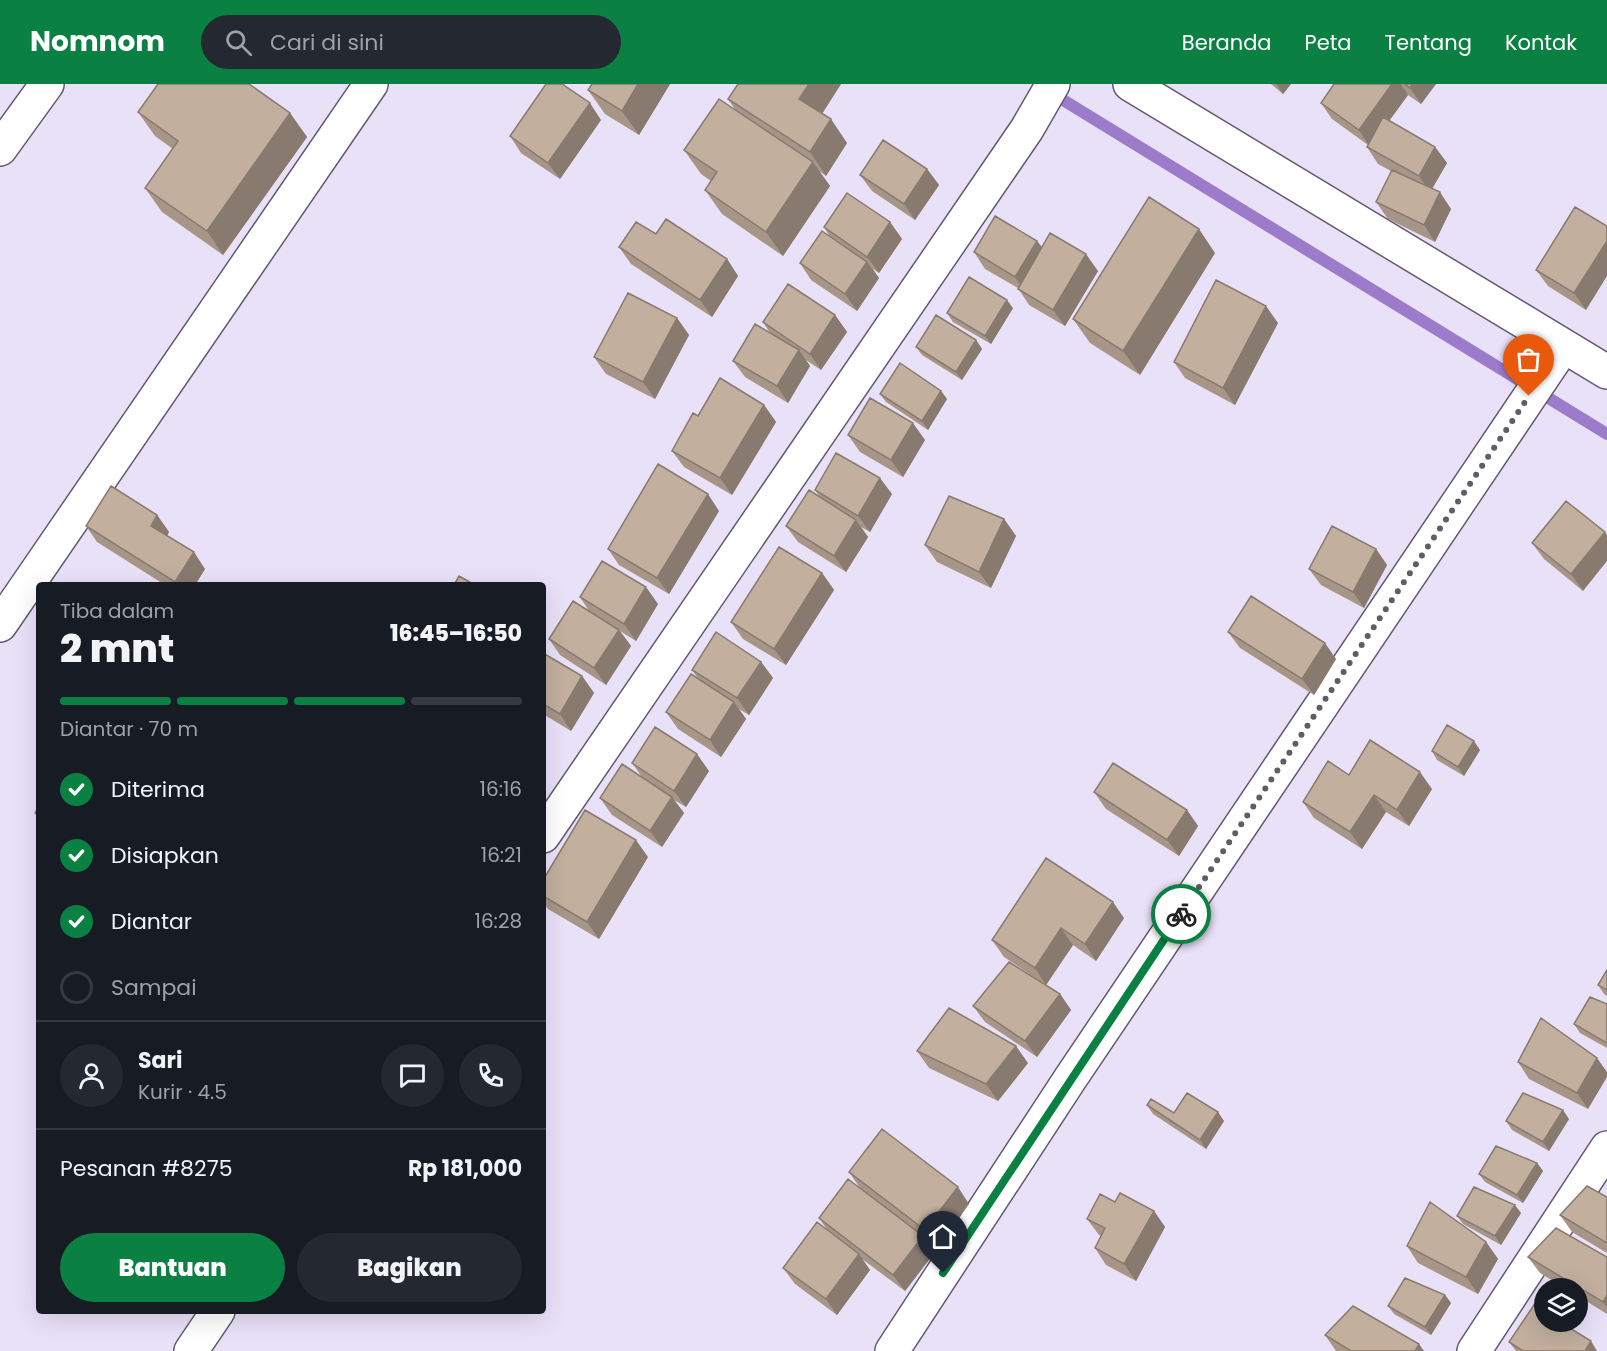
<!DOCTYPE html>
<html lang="id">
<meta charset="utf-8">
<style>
body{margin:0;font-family:Poppins,sans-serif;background:#242831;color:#f1f3f6;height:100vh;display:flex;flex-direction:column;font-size:22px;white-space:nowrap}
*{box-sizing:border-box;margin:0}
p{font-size:20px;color:#9ea1a6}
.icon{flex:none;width:33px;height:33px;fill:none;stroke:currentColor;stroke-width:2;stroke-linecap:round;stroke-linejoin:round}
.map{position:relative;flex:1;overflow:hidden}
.panel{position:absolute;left:36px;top:498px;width:510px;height:732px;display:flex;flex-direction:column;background:#171b24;border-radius:6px;box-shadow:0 6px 24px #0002}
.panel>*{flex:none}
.controls{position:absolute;left:1534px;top:1194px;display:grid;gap:12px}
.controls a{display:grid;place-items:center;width:54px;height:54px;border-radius:50%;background:#171b24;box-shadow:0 6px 24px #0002;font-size:30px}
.pin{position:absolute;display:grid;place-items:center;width:51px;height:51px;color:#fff;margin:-62px -26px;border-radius:50% 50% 50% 0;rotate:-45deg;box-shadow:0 0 6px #0007}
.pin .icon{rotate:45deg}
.courier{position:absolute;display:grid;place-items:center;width:60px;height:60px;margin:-30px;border:4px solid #0b8043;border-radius:50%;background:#fff;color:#222;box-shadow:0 2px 8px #0007}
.headline em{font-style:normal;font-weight:800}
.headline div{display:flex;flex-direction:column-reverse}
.headline{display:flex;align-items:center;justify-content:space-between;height:102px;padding:0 24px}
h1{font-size:39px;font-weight:800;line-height:45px}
.bar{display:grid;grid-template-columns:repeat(4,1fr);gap:9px 6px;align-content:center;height:72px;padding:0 24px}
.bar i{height:8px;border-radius:4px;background:#363941}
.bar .selected{background:#0b8043}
.bar p{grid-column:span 4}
.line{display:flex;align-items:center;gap:15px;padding:0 24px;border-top:2px solid #363941}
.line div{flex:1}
.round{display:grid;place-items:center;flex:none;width:63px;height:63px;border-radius:32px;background:#242831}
ol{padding:0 24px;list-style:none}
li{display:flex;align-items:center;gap:18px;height:66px}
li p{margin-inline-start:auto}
li .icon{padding:6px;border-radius:50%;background:#0b8043;color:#fff;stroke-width:4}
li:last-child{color:#9ea1a6}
li i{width:33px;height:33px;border:3px solid #363941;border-radius:50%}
.button{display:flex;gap:12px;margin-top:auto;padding:12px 24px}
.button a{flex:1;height:69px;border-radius:36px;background:#0b8043;color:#fff;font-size:24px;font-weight:800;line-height:69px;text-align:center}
.button a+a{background:#242831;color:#f1f3f6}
header{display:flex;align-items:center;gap:36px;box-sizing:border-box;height:84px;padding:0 30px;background:#0b8043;color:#fff}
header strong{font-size:28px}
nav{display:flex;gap:33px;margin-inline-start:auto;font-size:21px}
.search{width:420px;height:54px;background:#242831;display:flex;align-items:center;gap:15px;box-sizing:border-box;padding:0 21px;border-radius:33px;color:#9ea1a6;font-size:22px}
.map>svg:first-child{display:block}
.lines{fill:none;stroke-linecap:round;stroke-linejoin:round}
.stream{stroke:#9b7bca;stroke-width:12}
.minor-casing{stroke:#625b6f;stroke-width:36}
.minor{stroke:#fff;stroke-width:33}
.wall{fill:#a79688}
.shaded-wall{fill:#887a6f}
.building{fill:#c2af9e;stroke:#887a6f;stroke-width:1.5}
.done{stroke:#605c69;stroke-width:6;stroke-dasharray:0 10.8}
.route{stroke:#0b8043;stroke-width:8}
</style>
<header>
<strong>Nomnom</strong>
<div class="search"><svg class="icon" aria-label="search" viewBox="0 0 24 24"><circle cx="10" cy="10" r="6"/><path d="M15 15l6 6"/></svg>Cari di sini</div>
<nav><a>Beranda</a><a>Peta</a><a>Tentang</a><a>Kontak</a></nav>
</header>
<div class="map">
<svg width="1607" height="1267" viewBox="0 0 1607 1267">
<rect width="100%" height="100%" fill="#e9e1f8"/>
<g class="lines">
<!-- stream -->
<path class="stream" d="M1050,8l557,342"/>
<!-- minor casing -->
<g class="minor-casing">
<path id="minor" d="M1130,0l477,288
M0,65l47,-65
M0,541l371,-541
M543,752l484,-707 26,-45
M191,1267l27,-40
M892,1267l178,-272 493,-732
M1474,1267l133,-203"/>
</g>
<!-- minor -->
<use href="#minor" class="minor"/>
</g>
<!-- wall -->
<path class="wall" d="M592,0h78l-31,51 -34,-21 -17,-24z
M738,0h103l-19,30 25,29 -21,33 -7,-5 11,15 -47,70 -61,-42 -17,-24 6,-9 -10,-7 -17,-24 52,-39 -8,-12z
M1271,0h20l-8,10z
M1334,0h102l-15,20 -13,-9 -19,26 46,26 12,16 -15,26 19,20 -16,33 -47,-23 -12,-17 15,-31 -13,-7 -11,-17 1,-2 -36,-26 -11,-16z
M138,28l152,1 17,24 -84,118 -61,-43 -17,-24 28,-39 -18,-13z
M601,36l-41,59 -39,-26 -11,-17z
M927,85l12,16 -24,35 -43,-29 -12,-16z
M1575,123l11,103 -38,-24 -12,-16z
M890,138l12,17 -23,34 -6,-4 6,9 -22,33 -46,-31 -11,-17 30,-26 -6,-10z
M656,150l71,25 11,17 -26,41 -81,-53 -12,-17z
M1037,157l5,6 56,24 -33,55 -36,-21 -11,-17 -33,-19 -11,-17z
M1215,169l-75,122 -50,-32 -17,-24z
M1013,224l-22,36 -38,-22 -6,-9z
M835,231l12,17 -26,38 -15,-10 4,6 -22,37 -43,-26 -12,-16 37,-28 -7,-11z
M677,234l12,17 -34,64 -49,-25 -12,-17z
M1278,239l-43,82 -50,-27 -11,-16z
M976,256l6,9 -20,31 -40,-25 -6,-8z
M941,307l6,8 -19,31 -42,-28 -6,-8z
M764,321l12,17 -44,73 -48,-28 -12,-16 26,-35z
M848,351l77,5 -22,37 -43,-25z
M815,406l77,4 -22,38 -9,-5 7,10 -22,35 -48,-30 -12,-16 34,-29z
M1566,417l17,90 -39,-32 -12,-16z
M719,427l-50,83 -50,-29 -11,-16z
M157,431l12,17 -2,4 38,33 -10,16h-30l-68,-43 -11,-16z
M1004,435l12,17 -25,52 -54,-26 -12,-17z
M1376,465l11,16 -23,43 -43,-23 -12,-16z
M822,489l12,17 -48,75 -43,-26 -12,-17z
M580,513l78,7 -22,37 -16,-10 11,15 -25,39 -46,-30 -11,-16 40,-28z
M1228,548l108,27 -22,36 -74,-47z
M543,569l39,23 12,17 -23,38 -28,-17z
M761,578l12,16 -24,37 -10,-6 7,10 -25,38 -43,-28 -12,-17 33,-32 -7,-10z
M1480,666l-16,26 -27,-16 -5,-9z
M632,679l77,8 -23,36 -12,-7 10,13 -22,34 -50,-32 -12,-17 42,-21z
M1349,691l83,14 -23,37 -23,-14 -24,37 -48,-31 -11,-16z
M1094,708l93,18 11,16 -19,30 -73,-47z
M648,773l-49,82 -51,-30 -5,-7v-22z
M1124,834l-28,43 -23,-16 -27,40 -42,-28 -12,-17z
M1607,886v26l-3,-2 -6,-9z
M1060,910l11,16 -34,47 -52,-35 -12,-16z
M1607,920v44l-27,-15 -6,-9z
M1541,934l47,91 -59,-30 -11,-17z
M917,967l111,12 -30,38 -69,-33z
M1147,1021l27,8 50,8 -18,28 -53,-35z
M1569,1035l-20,32 -37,-21 -6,-9z
M1537,1079l6,8 -20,32 -38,-21 -6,-8z
M849,1088l120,32 -33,43 -12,-9 11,14 -30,39 -43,-32 8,11 -33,45 -42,-31 -12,-16 45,-37 -9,-13 41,-30z
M1607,1113v56l-35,-21 -12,-17z
M1115,1118l39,9 11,16 -29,54 -30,-16 -11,-17 6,-12 -2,-1 -12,-16z
M1521,1129l-20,32 -38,-21 -6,-8z
M1486,1158l12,17 -20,35 -60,-31 -11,-17z
M1528,1173h79v57l-29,-18v-8h-13l-25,-15z
M1445,1211l6,8 -20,32 -37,-21 -6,-8z
M1325,1251l99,16h-88z
M1509,1258l88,9h-81z"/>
<!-- shaded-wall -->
<path class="shaded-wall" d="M638,0h32l-31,51 -17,-24z
M809,0h32l-25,39 -17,-24z
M1276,0h15l-8,10z
M1392,0h9l7,11 -38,52 -11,-17z
M1412,0h24l-15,20 -11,-16z
M590,19l11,17 -41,59 -12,-16z
M290,29l17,24 -84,118 -16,-24z
M831,35l16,24 -21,33 -16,-24z
M1435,63l12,16 -17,29 -11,-16z
M813,78l17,24 -47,70 -17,-24z
M927,85l12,16 -24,35 -11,-16z
M1440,108l11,17 -16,33 -11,-17z
M890,138l12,17 -23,34 -12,-16z
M1199,145l16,24 -75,122 -17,-24z
M1037,157l12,16 -22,37 -12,-17z
M1607,157v35l-21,34 -12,-17z
M1086,170l12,17 -33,55 -12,-16z
M727,175l11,17 -26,41 -12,-17z
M867,178l12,16 -22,33 -12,-17z
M1007,216l6,8 -22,36 -6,-8z
M1266,222l12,17 -43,82 -12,-17z
M835,231l12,17 -26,38 -11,-16z
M677,234l12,17 -34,64 -12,-17z
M976,256l6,9 -20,31 -6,-8z
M799,266l11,16 -22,37 -11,-17z
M941,307l6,8 -19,31 -6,-9z
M764,321l12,17 -44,73 -12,-17z
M913,339l12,17 -22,37 -12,-17z
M880,394l12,16 -22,38 -12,-16z
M708,410l11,17 -50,83 -12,-16z
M157,431l12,17 -6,10 -12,-16z
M1004,435l12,17 -25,52 -12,-16z
M856,436l12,17 -22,35 -12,-16z
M1605,448l2,3v26l-24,30 -12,-17z
M1376,465l11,16 -23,43 -11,-16z
M194,468l11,17 -10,16h-18l-2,-3z
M822,489l12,17 -48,75 -12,-16z
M646,503l12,17 -22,37 -12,-17z
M619,546l12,16 -25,39 -12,-17z
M1325,559l11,16 -22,36 -12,-16z
M761,578l12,16 -24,37 -12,-17z
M582,592l12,17 -23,38 -11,-17z
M734,618l12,17 -25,38 -11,-17z
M1474,657l6,9 -16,26 -6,-9z
M697,670l12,17 -23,36 -12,-16z
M1420,688l12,17 -23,37 -12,-16z
M1374,711l12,17 -24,37 -12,-17z
M672,713l12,16 -22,34 -12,-16z
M1187,726l11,16 -19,30 -12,-16z
M636,756l12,17 -49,82 -12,-17z
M1113,818l11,16 -28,43 -11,-17z
M1061,844l12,17 -27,40 -11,-17z
M1060,910l11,16 -34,47 -12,-16z
M1016,962l12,17 -30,38 -12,-17z
M1597,974l10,14v5l-19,32 -11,-16z
M1563,1026l6,9 -20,32 -6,-9z
M1218,1028l6,9 -18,28 -6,-9z
M1537,1079l6,8 -20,32 -6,-8z
M958,1103l11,17 -33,43 -11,-17z
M1515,1121l6,8 -20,32 -6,-9z
M1154,1127l11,16 -29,54 -12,-17z
M923,1152l12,16 -30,39 -12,-16z
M1486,1158l12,17 -20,35 -12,-17z
M859,1170l11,16 -33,45 -11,-16z
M1445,1211l6,8 -20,32 -6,-8z
M1607,1211v12l-4,-5z
M1591,1257l6,10h-12z
M1419,1260l5,7h-9z"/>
<!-- building -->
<path class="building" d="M158,0h91l41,29 -83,118 -62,-43 33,-47 -40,-29z
M546,0h16l28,19 -42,60 -38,-27z
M592,0h46l-16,27 -34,-21z
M738,0h71l-10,15 32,20 -21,33 -82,-53z
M1334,0h58l-33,46 -38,-27z
M1405,0h7l-2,4z
M719,15l94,63 -47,70 -61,-42 12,-18 -33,-22z
M1383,33l52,30 -16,29 -52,-29z
M883,56l44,29 -23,35 -44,-29z
M1392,86l48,22 -16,33 -48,-23z
M847,109l43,29 -23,35 -43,-30z
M1149,113l50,32 -76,122 -50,-32z
M1575,123l32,19v15l-33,52 -38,-23z
M995,132l42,25 -22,36 -41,-25z
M666,135l61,40 -27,41 -81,-53 17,-25 20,12z
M822,147l45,31 -22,32 -45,-31z
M1050,149l36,21 -33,56 -35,-21z
M969,193l38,23 -22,36 -38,-23z
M1216,196l50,26 -43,82 -49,-26z
M788,200l47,31 -25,39 -47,-32z
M628,209l49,25 -34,64 -49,-25z
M936,231l40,25 -20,32 -40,-25z
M755,240l44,26 -22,36 -44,-25z
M900,279l41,28 -19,30 -42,-27z
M720,294l44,27 -44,73 -48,-27 21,-38 5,3z
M870,314l43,25 -22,37 -43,-25z
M836,369l44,25 -22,38 -43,-26z
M658,380l50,30 -51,84 -49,-29z
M111,402l46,29 -6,11 43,26 -19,30 -89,-56z
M809,406l47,30 -22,36 -48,-30z
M949,412l55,23 -25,53 -54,-27z
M1566,417l39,31 -34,42 -39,-31z
M1332,442l44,23 -23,43 -44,-23z
M779,463l43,26 -48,76 -43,-27z
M602,477l44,26 -22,37 -44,-27z
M459,492l16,9h-21z
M1251,512l74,47 -23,36 -74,-47z
M573,517l46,29 -25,38 -45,-29z
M716,548l45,30 -24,36 -45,-28z
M543,569l39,23 -22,38 -17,-10z
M691,590l43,28 -24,38 -44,-28z
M1447,641l27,16 -16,26 -26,-16z
M655,643l42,27 -23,37 -42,-28z
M1370,656l50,32 -23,38 -23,-15 -24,37 -47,-30 25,-41 21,14z
M1113,679l74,47 -20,30 -73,-48z
M622,680l50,33 -22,34 -50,-33z
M39,722v10l-4,-3z
M585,726l51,30 -49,82 -44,-26v-16z
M1046,774l67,44 -28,42 -24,-16 -26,40 -43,-28z
M1009,878l51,32 -35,47 -52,-35z
M1607,886v20l-9,-5z
M1590,913l17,7v39l-33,-19z
M949,924l67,38 -30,38 -69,-33z
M1541,934l56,40 -20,35 -59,-31z
M1187,1009l31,19 -18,28 -53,-35 4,-6 23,14z
M1523,1009l40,17 -20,32 -37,-21z
M882,1045l76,58 -33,43 -76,-58z
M1496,1062l41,17 -20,32 -38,-21z
M848,1095l75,57 -30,39 -74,-57z
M1587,1102l20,11v46l-47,-28z
M1474,1103l41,18 -20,31 -38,-20z
M1120,1109l34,18 -30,53 -29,-16 10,-20 -18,-9 13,-25 15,8z
M1430,1118l56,40 -20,35 -59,-31z
M817,1138l42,32 -33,45 -43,-31z
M1556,1144l51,29v38l-4,7 -75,-45z
M1405,1194l40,17 -20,32 -37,-21z
M1534,1221l11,7v10h15l31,19 -6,10h-62l-14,-9z
M1353,1222l66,38 -4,7h-64l-26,-16z"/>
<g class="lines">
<!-- done -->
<path class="done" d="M1181,830l348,-518"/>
<!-- route -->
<path class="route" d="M943,1189l238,-359"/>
</g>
</svg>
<div class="controls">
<a><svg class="icon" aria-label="layers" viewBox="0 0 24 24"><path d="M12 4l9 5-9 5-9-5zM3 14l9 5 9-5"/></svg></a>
</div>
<div class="pin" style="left:1529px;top:312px;background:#ea580c"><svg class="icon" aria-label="bag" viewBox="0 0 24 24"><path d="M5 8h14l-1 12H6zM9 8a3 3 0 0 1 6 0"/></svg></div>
<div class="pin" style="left:943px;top:1189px;background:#1f2937"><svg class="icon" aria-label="home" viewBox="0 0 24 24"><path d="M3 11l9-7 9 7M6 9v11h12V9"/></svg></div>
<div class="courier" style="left:1181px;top:830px"><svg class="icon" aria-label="bike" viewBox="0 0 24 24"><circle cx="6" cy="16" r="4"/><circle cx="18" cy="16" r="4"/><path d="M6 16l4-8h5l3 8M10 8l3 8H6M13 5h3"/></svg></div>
<section class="panel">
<div class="headline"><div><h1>2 mnt</h1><p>Tiba dalam</p></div><em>16:45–16:50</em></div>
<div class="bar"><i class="selected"></i><i class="selected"></i><i class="selected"></i><i></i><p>Diantar · 70 m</p></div>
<ol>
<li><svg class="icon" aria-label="check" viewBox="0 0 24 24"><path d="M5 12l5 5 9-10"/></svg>Diterima<p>16:16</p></li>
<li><svg class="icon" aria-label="check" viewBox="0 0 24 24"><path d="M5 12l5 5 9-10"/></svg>Disiapkan<p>16:21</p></li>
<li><svg class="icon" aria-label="check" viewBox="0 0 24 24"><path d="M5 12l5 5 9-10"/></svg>Diantar<p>16:28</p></li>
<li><i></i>Sampai</li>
</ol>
<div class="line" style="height:108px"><a class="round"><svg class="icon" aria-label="person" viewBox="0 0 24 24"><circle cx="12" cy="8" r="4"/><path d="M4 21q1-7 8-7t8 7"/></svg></a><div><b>Sari</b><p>Kurir · 4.5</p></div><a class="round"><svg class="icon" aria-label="chat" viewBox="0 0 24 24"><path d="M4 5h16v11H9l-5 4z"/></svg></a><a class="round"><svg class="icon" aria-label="phone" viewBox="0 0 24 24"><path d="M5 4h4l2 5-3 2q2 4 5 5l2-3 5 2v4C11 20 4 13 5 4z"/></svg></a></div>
<div class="line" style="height:78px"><div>Pesanan #8275</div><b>Rp 181,000</b></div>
<div class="button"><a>Bantuan</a><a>Bagikan</a></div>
</section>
</div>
